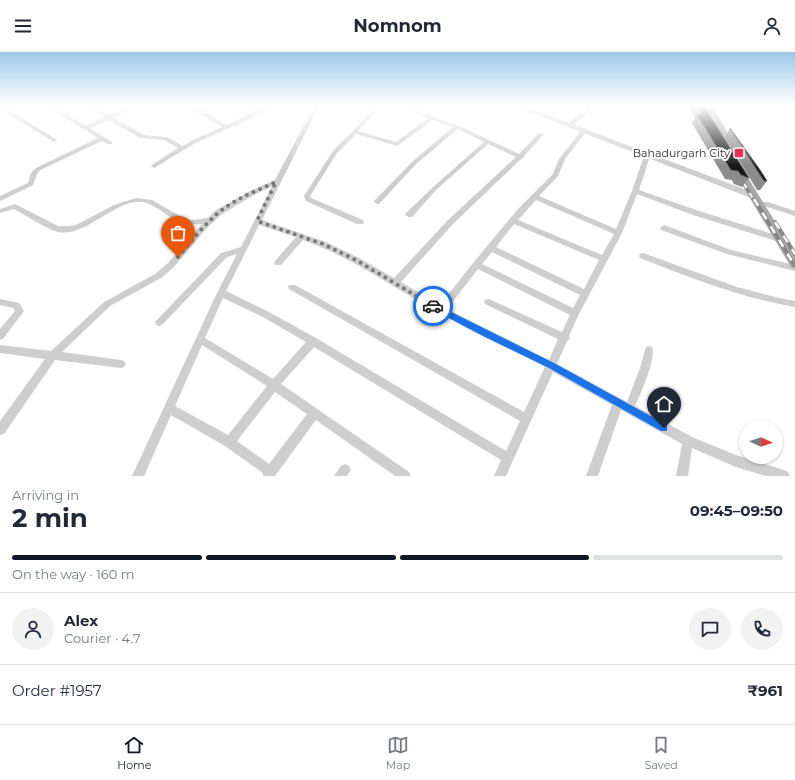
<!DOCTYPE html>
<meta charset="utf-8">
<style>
body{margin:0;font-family:Montserrat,sans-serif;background:#f2f2f3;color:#1f2937;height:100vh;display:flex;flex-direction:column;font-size:15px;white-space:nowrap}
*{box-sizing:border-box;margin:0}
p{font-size:13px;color:#747a83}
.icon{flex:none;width:22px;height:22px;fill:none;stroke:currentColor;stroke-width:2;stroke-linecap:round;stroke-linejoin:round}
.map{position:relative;height:424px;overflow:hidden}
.details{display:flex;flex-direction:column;background:#fff;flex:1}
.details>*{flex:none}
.needle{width:26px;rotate:93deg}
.fabs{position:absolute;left:739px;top:368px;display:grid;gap:8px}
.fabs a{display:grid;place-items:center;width:44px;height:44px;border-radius:50%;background:#fff;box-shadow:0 1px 3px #0004;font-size:20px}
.pin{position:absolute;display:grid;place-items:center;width:34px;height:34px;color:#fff;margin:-41px -17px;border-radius:50% 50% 50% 0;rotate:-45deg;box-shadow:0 0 4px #0007}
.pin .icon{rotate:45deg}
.courier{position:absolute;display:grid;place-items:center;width:40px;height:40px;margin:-20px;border:3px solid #1a73e8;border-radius:50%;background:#fff;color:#222;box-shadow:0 1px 5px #0007}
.summary em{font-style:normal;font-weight:700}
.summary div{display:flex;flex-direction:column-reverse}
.summary{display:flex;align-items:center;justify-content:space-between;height:68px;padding:0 12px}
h1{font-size:26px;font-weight:700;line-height:30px}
.bar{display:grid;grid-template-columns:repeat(4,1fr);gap:6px 4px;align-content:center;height:48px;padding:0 12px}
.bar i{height:5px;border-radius:3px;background:#e0e1e3}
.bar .on{background:#111827}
.bar p{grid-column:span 4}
.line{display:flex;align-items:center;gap:10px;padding:0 12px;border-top:1px solid #e0e1e3}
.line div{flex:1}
.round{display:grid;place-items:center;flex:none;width:42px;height:42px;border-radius:21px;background:#f2f2f3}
header{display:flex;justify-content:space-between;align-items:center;height:52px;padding:0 12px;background:#fff;font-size:18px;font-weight:700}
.dock{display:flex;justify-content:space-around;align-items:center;height:56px;border-top:1px solid #e0e1e3;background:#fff;font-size:11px;color:#747a83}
.dock a{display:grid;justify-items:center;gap:2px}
.dock .on{color:#111827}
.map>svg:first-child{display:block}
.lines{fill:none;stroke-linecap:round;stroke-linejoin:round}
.minor{fill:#cecece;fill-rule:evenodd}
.tertiary{fill:#cecece;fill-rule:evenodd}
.primary{fill:#a9a9a9;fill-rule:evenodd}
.rail-far1-casing{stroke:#868686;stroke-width:3}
.rail-casing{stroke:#868686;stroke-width:4}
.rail-far1{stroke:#fff;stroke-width:2;stroke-dasharray:5.5;stroke-linecap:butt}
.rail{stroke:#fff;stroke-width:2.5;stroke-dasharray:8;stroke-linecap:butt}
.wall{fill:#8c8c8c}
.building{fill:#181818;stroke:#5d5d5d}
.route{fill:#1a73e8}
.done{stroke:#797979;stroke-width:4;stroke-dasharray:0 7.2}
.poi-dot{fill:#ed2f53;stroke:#fff;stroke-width:1.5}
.labels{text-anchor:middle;stroke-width:4;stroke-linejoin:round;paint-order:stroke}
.far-poi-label{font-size:11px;fill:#313131;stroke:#fff;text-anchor:end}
</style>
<header><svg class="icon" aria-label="menu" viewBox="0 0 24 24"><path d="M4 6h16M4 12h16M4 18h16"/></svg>Nomnom<svg class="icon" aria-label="person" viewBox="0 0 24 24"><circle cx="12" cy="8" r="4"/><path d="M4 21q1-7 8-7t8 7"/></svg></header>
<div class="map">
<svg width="795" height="424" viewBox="0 0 795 424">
<rect width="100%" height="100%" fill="#fff"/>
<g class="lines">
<!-- minor -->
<path class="minor" d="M0,54h3l54,34 -3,2 -2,-1 -52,-32z
M46,54h6l34,20 18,-9 -18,-11h6l17,9 20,-9h7l-23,12 31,17 23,2 16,9 10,-6 29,-13 -26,-15 -7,-6h6l4,2 4,-2h7l-7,5 24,14 38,-19h7l-24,14 -51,22 -43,26 -3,-2 1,-1 26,-17 -14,-8 -23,-2 -33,-18 -18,8 22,14v2h-4l-6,-3 -62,29 -3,4 -4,11 -33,16v-5l28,-13 3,-10 5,-5 62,-30z
M314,54h5l-57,114 64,22 33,16 35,20 54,-58 68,-63 -28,-13 -52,46 -24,27h-3l-4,-2 1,-2 26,-25 52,-46 -26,-13 -42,35 -37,40h-2l-3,-2 1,-2 37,-38 41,-35 -20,-7 -36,26 -41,-12 -19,19 -27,43 1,2 52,22 1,2 -1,2h-6l-51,-23 -2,-5 29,-45 44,-45h5l-24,25 38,11 32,-24 -30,-12h8l26,10h4v2l23,8 60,28 20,-21 5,1 -20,22 -1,2 -2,1 -68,65 -52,58 39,23 33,-42 45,-54 35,-35 6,-15 22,-28 2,-1 3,2 -21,27 -7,17 -19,20 77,33 16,-38 12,-35 3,-2 3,2 -11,34 60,21 83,26 1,2 -1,2h-6l-83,-26 -56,-21 -15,39 -43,81 -10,22 1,2 -3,3 -10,23 70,38 13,-34 6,-21 3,-1 3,1c5,10 -12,48 -17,59l57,31 44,18 48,15 4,2 2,4h-24l-30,-9 -44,-19 -4,28h-12l6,-32 -61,-34 -23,66h-12l26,-71 -59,-33 -47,104h-12l7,-16 -187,-113 -33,37 128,88 2,4h-16l-79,-56 -41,56h-12v-3l-38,-27 -54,-31 -27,61h-12l85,-183 20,-39 -10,3 -65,68 -3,1 -3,-1 -1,-3 66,-69 20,-6 31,-61 -18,9 -32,19 -17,16 -31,37 -13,11 -51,28 -48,46 59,8 3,1 2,3 -2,3 -3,1 -66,-8 -51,74 -4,1v-14l45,-62 -45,-6v-8l51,6 53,-49 51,-28 13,-11 34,-39c-17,2 -28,-4 -42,-14 -5,-3 -11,-7 -17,-8 -28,-4 -60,39 -88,29 -13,-5 -28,-15 -41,-22l-14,4v-4l15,-5 43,22h10l8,-1 38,-20 22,-7 16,2 33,19 8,1 15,-2 8,-8 34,-19 25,-11zM536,148l78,34 -12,21 -84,-35zM514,172l85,36 -15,29 -88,-42zM259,173l37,12 -21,24 -1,2 1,2h6l22,-25c48,17 90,47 134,72 35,20 72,37 108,55l-21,45 -229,-127h-6l-1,2 1,2 231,132 -14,30 -190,-113 -47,-26 -43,-21zM492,200l88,43 -7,13 -91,-44zM478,217l92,46 -8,17 -71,-32 -3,-1 -3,1 -1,2 1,2 73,35 -9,21 -102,-51zM223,246l40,19 43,25 -33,37 -68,-41zM202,293l65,41 -39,49 -53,-29zM275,340l32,22 -38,50 -32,-23z
M534,54h6l-7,6h-4v-2z
M589,54h6l-24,21h-4v-2z
M764,150h4l27,9v5l-31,-10 -2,-2z
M664,173l67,25 64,15v6l-68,-17 -66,-24 -1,-2z
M643,201l94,34 38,10 20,4v6c-54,-9 -104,-29 -155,-49l-1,-2 1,-2z
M0,247l19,4 5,8 -21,28 -3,1v-11l15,-18 -2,-3 -13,-3z
M345,412l4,2 2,4 -4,6h-13l7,-10z"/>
<!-- tertiary -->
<path class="tertiary" d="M514,54h10l233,88 1,2 -4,3 -3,-1z"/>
<!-- primary -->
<path class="primary" d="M704,54h8l26,44 -2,2h-6z
M737,113l5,3 53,86v14l-4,-1 -59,-99z"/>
<!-- rail-far1 casing -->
<g class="rail-far1-casing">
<path id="rail-far1" d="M738,122l16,26"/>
</g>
<!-- rail casing -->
<g class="rail-casing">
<path id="rail" d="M754,147l41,67
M775,170l20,32"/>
</g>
<!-- rail-far1 -->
<use href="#rail-far1" class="rail-far1"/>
<!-- rail -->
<use href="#rail" class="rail"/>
</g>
<!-- wall -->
<path class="wall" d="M693,54h11l45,72 -7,9 -8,-3 -2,-4 -7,-1 -33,-56 3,-5 -4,-7z
M730,76l37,53 -7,9h-3l-32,-53z"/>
<!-- building -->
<path class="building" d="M698,54h6l45,72 -8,-3 -3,-4 -7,-1 -34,-55h6z
M730,76l30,42 7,11h-3z"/>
<!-- sky -->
<linearGradient id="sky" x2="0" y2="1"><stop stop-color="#9cc8ea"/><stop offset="0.47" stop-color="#fff"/><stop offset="1" stop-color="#fff" stop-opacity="0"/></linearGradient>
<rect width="795" height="114" fill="url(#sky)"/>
<!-- route -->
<path class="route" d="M433,251l121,60 113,62v6h-6l-112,-63 -66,-32 -53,-28 -1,-2z"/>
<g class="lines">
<!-- done -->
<path class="done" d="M178,205c13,-15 25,-31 40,-44 17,-14 38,-22 58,-31l-19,39 66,23 33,16 77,46"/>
</g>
<!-- markers -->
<rect class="poi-dot" x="734" y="96" width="10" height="10" rx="2"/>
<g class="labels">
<!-- far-poi labels -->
<g class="far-poi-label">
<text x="730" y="105">Bahadurgarh City</text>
</g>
</g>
</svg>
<div class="fabs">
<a><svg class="needle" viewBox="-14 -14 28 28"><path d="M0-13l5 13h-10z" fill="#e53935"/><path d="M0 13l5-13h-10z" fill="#747a83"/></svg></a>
</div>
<div class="pin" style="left:178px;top:205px;background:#ea580c"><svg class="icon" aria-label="bag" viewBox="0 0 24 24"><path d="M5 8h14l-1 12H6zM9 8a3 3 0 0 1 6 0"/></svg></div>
<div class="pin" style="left:664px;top:376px;background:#1f2937"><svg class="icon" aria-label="home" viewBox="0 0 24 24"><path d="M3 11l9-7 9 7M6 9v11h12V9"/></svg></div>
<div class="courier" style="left:433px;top:254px"><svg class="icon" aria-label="car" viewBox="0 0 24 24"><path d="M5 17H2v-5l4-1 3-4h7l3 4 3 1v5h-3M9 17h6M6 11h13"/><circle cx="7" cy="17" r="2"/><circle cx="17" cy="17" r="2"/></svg></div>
</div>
<section class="details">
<div class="summary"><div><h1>2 min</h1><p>Arriving in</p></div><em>09:45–09:50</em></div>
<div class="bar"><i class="on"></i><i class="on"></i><i class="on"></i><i></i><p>On the way · 160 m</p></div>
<div class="line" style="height:72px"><a class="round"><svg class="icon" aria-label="person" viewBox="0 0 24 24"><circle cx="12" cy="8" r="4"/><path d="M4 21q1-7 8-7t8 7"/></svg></a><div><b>Alex</b><p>Courier · 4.7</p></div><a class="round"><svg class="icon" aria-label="chat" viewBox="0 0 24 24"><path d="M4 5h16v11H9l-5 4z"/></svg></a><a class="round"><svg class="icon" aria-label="phone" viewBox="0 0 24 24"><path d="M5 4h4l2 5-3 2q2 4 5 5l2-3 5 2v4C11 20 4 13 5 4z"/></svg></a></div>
<div class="line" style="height:52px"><div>Order #1957</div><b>₹961</b></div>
</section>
<nav class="dock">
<a class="on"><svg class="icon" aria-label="home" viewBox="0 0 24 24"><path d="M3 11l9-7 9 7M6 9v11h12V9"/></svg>Home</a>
<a><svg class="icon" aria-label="map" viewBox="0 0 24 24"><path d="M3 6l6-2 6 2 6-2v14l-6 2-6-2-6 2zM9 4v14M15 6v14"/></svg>Map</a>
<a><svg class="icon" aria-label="saved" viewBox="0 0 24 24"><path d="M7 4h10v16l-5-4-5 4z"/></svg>Saved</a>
</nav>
